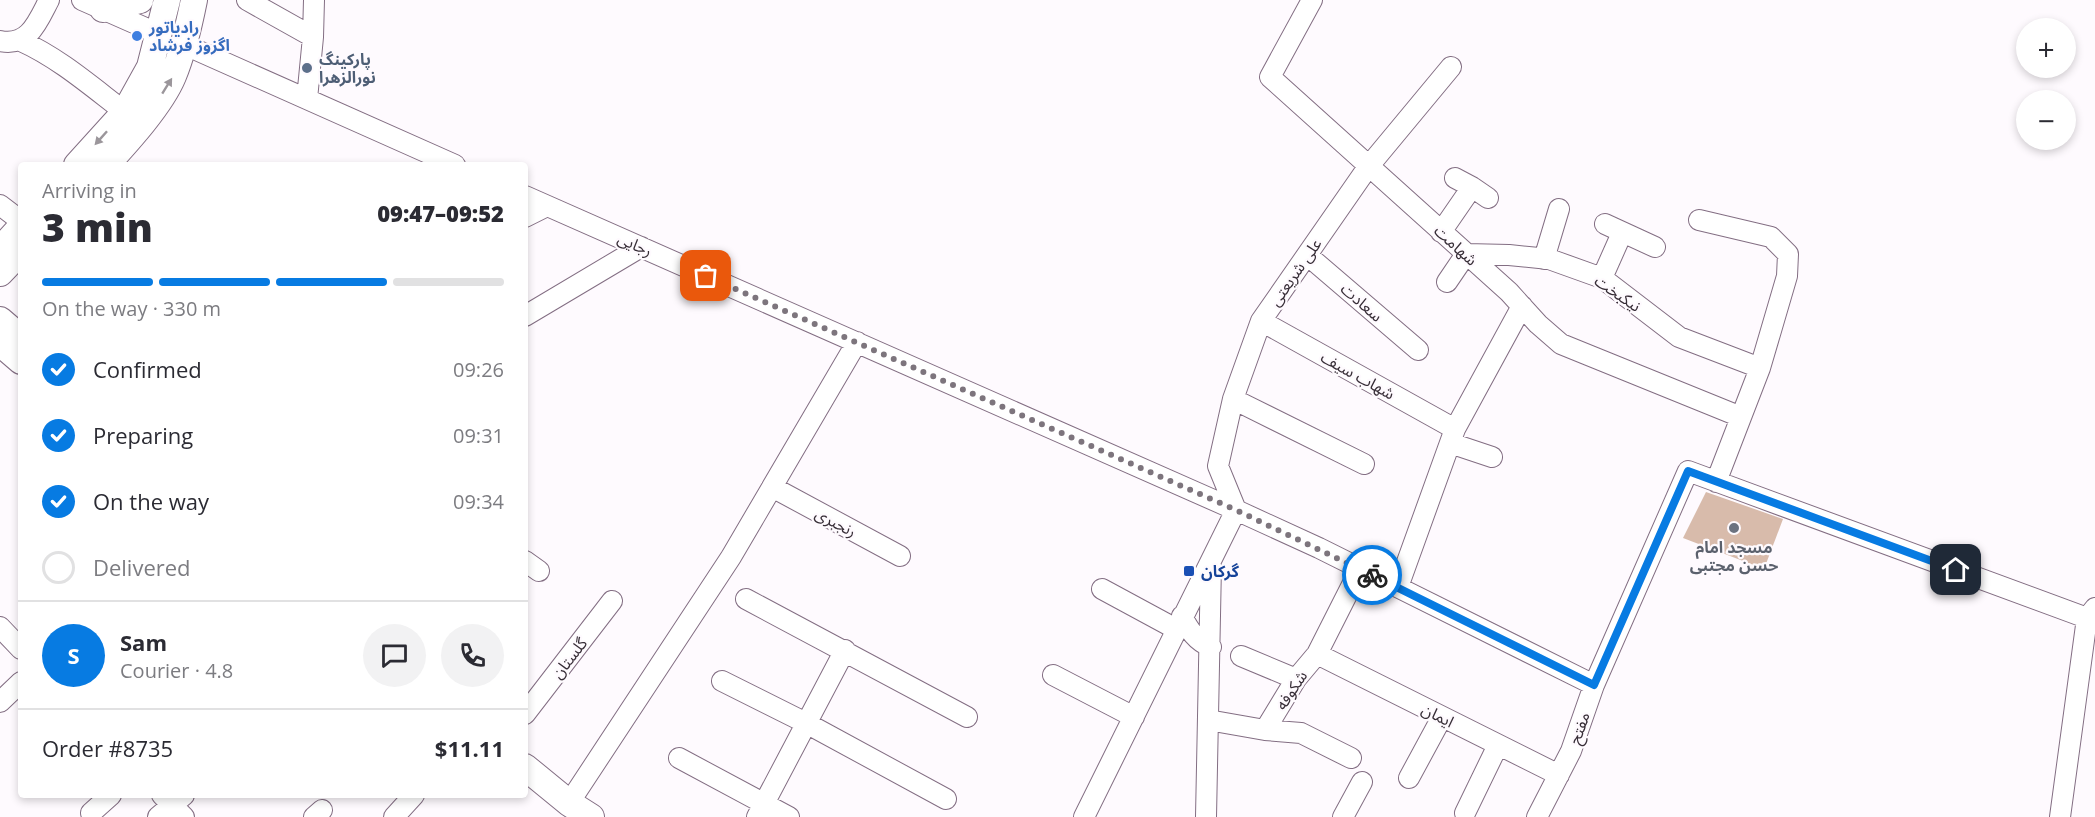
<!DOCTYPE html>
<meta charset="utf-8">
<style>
body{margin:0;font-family:"Open Sans","Noto Sans Arabic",sans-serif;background:#f2f2f3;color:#2b2b33;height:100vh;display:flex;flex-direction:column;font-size:22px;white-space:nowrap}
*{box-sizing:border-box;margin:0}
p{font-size:20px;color:#7c7c81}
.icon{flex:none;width:33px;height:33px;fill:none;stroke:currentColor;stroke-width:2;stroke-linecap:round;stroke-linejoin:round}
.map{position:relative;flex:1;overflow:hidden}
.sheet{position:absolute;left:18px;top:162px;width:510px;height:636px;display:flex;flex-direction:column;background:#fff;border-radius:6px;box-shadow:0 3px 9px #0003}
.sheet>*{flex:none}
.fabs{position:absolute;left:2016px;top:18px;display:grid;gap:12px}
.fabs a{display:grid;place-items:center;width:60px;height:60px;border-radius:50%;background:#fff;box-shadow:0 3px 9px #0003;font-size:30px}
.pin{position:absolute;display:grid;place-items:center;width:51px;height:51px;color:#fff;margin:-26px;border-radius:12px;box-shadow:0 3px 9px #0006}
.courier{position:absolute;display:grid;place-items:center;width:60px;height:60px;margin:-30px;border:4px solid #077be2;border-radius:50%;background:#fff;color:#222;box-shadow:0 2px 8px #0007}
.headline em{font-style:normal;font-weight:800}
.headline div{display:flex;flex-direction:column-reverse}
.headline{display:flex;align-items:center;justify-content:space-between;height:102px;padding:0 24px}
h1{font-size:39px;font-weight:800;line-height:45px}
.bar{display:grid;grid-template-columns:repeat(4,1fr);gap:9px 6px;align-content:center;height:72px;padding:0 24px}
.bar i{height:8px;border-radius:4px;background:#e1e1e2}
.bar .active{background:#077be2}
.bar p{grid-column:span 4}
.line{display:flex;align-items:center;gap:15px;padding:0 24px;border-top:2px solid #e1e1e2}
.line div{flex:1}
.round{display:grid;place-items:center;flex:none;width:63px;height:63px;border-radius:32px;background:#f2f2f3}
ol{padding:0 24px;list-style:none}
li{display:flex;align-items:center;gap:18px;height:66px}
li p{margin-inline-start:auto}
li .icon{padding:6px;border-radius:50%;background:#077be2;color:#fff;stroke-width:4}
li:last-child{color:#7c7c81}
li i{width:33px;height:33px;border:3px solid #e1e1e2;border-radius:50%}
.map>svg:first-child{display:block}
.building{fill:#d8bbab}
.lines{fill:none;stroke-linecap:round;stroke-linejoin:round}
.minor-casing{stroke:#836e83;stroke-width:22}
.major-casing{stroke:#836e83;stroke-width:28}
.minor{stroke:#fff;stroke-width:20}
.major{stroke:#fff;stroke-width:26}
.oneway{fill:#9b969b}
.done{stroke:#7d757d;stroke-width:6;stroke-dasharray:0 10.8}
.route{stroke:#077be2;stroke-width:8}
.shop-dot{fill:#3f7fe0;stroke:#fefafe;stroke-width:2}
.service-dot{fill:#5c6f8a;stroke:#fefafe;stroke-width:2}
.worship-dot{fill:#6b7280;stroke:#fefafe;stroke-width:2}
.transit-dot{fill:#1a4fb4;stroke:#fefafe;stroke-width:2}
.labels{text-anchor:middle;stroke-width:4.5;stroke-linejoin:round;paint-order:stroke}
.shop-label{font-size:16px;font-weight:bold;fill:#366cbe;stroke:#fefafe;text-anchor:start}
.service-label{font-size:16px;font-weight:bold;fill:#4e5e75;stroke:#fefafe;text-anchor:start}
.street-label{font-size:16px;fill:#372e37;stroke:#fefafe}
.worship-label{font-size:16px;font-weight:bold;fill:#5b616d;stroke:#fefafe}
.transit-label{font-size:16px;font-weight:bold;fill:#164399;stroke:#fefafe;text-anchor:start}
</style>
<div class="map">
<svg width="2095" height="817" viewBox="0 0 2095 817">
<rect width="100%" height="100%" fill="#fefafe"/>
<!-- building -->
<path class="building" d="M1706,492l77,27 -19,50 -81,-31z"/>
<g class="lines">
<!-- minor casing -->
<g class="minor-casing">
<path id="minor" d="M82,0l77,34
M247,0l66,37
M1312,0l-42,77 239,215 29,32 23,20 180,73
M0,41c29,6 38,-20 49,-41
M21,41c38,17 71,46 104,71
M183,44l272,121
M307,99l6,-62 1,-37
M1472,187l16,11
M525,196l711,314 83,38 275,137
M0,205l21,16
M525,217l22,-11
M1699,220l72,17 17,17 -1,22 -27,92 -44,114
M1605,224l50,23
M1441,232l31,-45 -17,-9
M1307,255l111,95
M1544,259l15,-50
M1602,278l20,-45
M1447,282l19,-28 43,1 40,4 53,19 77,59 81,31
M525,316l116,-69
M1261,321l194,108
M1233,399l131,65
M1450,443l42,14
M772,487l128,69
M1236,510l-18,-44 15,-67 28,-78 107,-154 83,-100
M525,561l14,10
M1398,587l57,-158 67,-123
M1102,589l74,40
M746,599l221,118
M1182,616c7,14 14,25 29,31
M0,627l21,22
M1317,654l242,121
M1241,656l55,23
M1053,675l81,42
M722,681l84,42 140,76
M0,702l21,-20
M525,714l87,-113
M1208,720l57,10
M679,758l110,59
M1351,758l-50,-25 -36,-3 31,-51 21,-25 43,-85
M1409,778l33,-61
M162,795l22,22
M569,803l162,-246 126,-215
M91,813l20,-18
M1465,813l33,-68
M158,817l26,-22
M314,817l8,-7
M394,817l20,-22
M757,817l88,-167
M1084,817l152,-307
M1206,817l5,-252
M1343,817l19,-35
M1537,817l34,-66 23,-66 94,-214 407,150
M2060,817l27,-199 8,-10"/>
</g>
<!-- major casing -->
<g class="major-casing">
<path id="major" d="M103,9l37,-9
M77,165l48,-53 25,-45 17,-67
M106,165c21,-23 55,-60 67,-89 10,-24 16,-51 21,-76
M0,250l21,-23
M0,273l21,-22
M0,320l21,18
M0,343l21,18
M525,767l44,36 22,14"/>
</g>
<!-- minor -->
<use href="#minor" class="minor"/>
<!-- major -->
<use href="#major" class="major"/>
</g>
<!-- one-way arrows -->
<defs><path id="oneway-solid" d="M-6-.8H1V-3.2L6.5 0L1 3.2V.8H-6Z" transform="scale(1.5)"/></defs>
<g class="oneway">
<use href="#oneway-solid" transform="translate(167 86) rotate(-58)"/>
<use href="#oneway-solid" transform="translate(101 138) rotate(132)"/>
</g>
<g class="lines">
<!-- done -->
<path class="done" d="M706,276l530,234 136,65"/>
<!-- route -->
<path class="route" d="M1372,575l222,110 94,-214 268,99"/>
</g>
<!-- markers -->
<circle class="shop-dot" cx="137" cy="36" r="6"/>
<circle class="service-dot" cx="307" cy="68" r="6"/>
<circle class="worship-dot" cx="1734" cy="528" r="6"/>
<rect class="transit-dot" x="1183" y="565" width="12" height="12" rx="3"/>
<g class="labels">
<!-- shop labels -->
<g class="shop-label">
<text x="149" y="33">رادیاتور<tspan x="149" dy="18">اگزوز فرشاد</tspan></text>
</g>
<!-- service labels -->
<g class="service-label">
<text x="319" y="65">پارکینگ<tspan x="319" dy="18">نورالزهرا</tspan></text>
</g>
<!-- street labels -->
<g class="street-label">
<text transform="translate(635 244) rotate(24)" y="6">رجایی</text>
<text transform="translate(1456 245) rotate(42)" y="6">شهامت</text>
<text transform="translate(1295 272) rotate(-55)" y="6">علی شریعتی</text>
<text transform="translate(1618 293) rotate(34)" y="6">نیکبخت</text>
<text transform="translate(1362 302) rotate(41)" y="6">سعادت</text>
<text transform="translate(1358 375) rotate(29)" y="6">شهاب سیف</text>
<text transform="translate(836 522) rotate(28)" y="6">رنجبری</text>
<text transform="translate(569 658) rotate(-52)" y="6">گلستان</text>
<text transform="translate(1291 690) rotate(-56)" y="6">شکوفه</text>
<text transform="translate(1438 715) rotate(27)" y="6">ایمان</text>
<text transform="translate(1579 728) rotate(-71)" y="6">مفتح</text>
</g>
<!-- worship labels -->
<g class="worship-label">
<text x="1734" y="553">مسجد امام<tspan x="1734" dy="18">حسن مجتبی</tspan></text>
</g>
<!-- transit labels -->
<g class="transit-label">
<text x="1201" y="577">گرکان</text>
</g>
</g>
</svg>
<div class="fabs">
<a>+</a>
<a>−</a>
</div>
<div class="pin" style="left:706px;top:276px;background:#ea580c"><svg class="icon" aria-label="bag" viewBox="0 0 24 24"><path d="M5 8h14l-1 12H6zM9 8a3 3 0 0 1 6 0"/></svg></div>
<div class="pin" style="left:1956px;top:570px;background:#1f2937"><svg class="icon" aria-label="home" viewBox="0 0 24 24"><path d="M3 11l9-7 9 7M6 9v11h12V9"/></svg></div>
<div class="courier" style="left:1372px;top:575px"><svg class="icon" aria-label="bike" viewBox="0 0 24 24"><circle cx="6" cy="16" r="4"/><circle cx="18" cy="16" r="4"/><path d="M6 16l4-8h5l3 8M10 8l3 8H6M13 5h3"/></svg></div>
<section class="sheet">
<div class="headline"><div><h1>3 min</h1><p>Arriving in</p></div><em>09:47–09:52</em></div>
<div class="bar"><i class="active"></i><i class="active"></i><i class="active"></i><i></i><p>On the way · 330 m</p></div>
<ol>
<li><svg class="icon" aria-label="check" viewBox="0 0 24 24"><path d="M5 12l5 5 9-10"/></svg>Confirmed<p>09:26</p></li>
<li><svg class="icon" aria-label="check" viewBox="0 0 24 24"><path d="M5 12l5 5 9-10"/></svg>Preparing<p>09:31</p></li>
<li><svg class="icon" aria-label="check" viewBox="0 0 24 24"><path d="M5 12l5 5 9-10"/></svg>On the way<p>09:34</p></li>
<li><i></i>Delivered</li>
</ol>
<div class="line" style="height:108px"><b class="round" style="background:#077be2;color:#fff">S</b><div><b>Sam</b><p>Courier · 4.8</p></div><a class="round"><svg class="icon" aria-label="chat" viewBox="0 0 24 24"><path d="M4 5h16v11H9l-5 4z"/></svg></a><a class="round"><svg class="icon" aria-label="phone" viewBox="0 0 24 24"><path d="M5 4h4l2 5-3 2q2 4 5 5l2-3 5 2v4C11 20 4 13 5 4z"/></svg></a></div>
<div class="line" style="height:78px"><div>Order #8735</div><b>$11.11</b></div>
</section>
</div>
